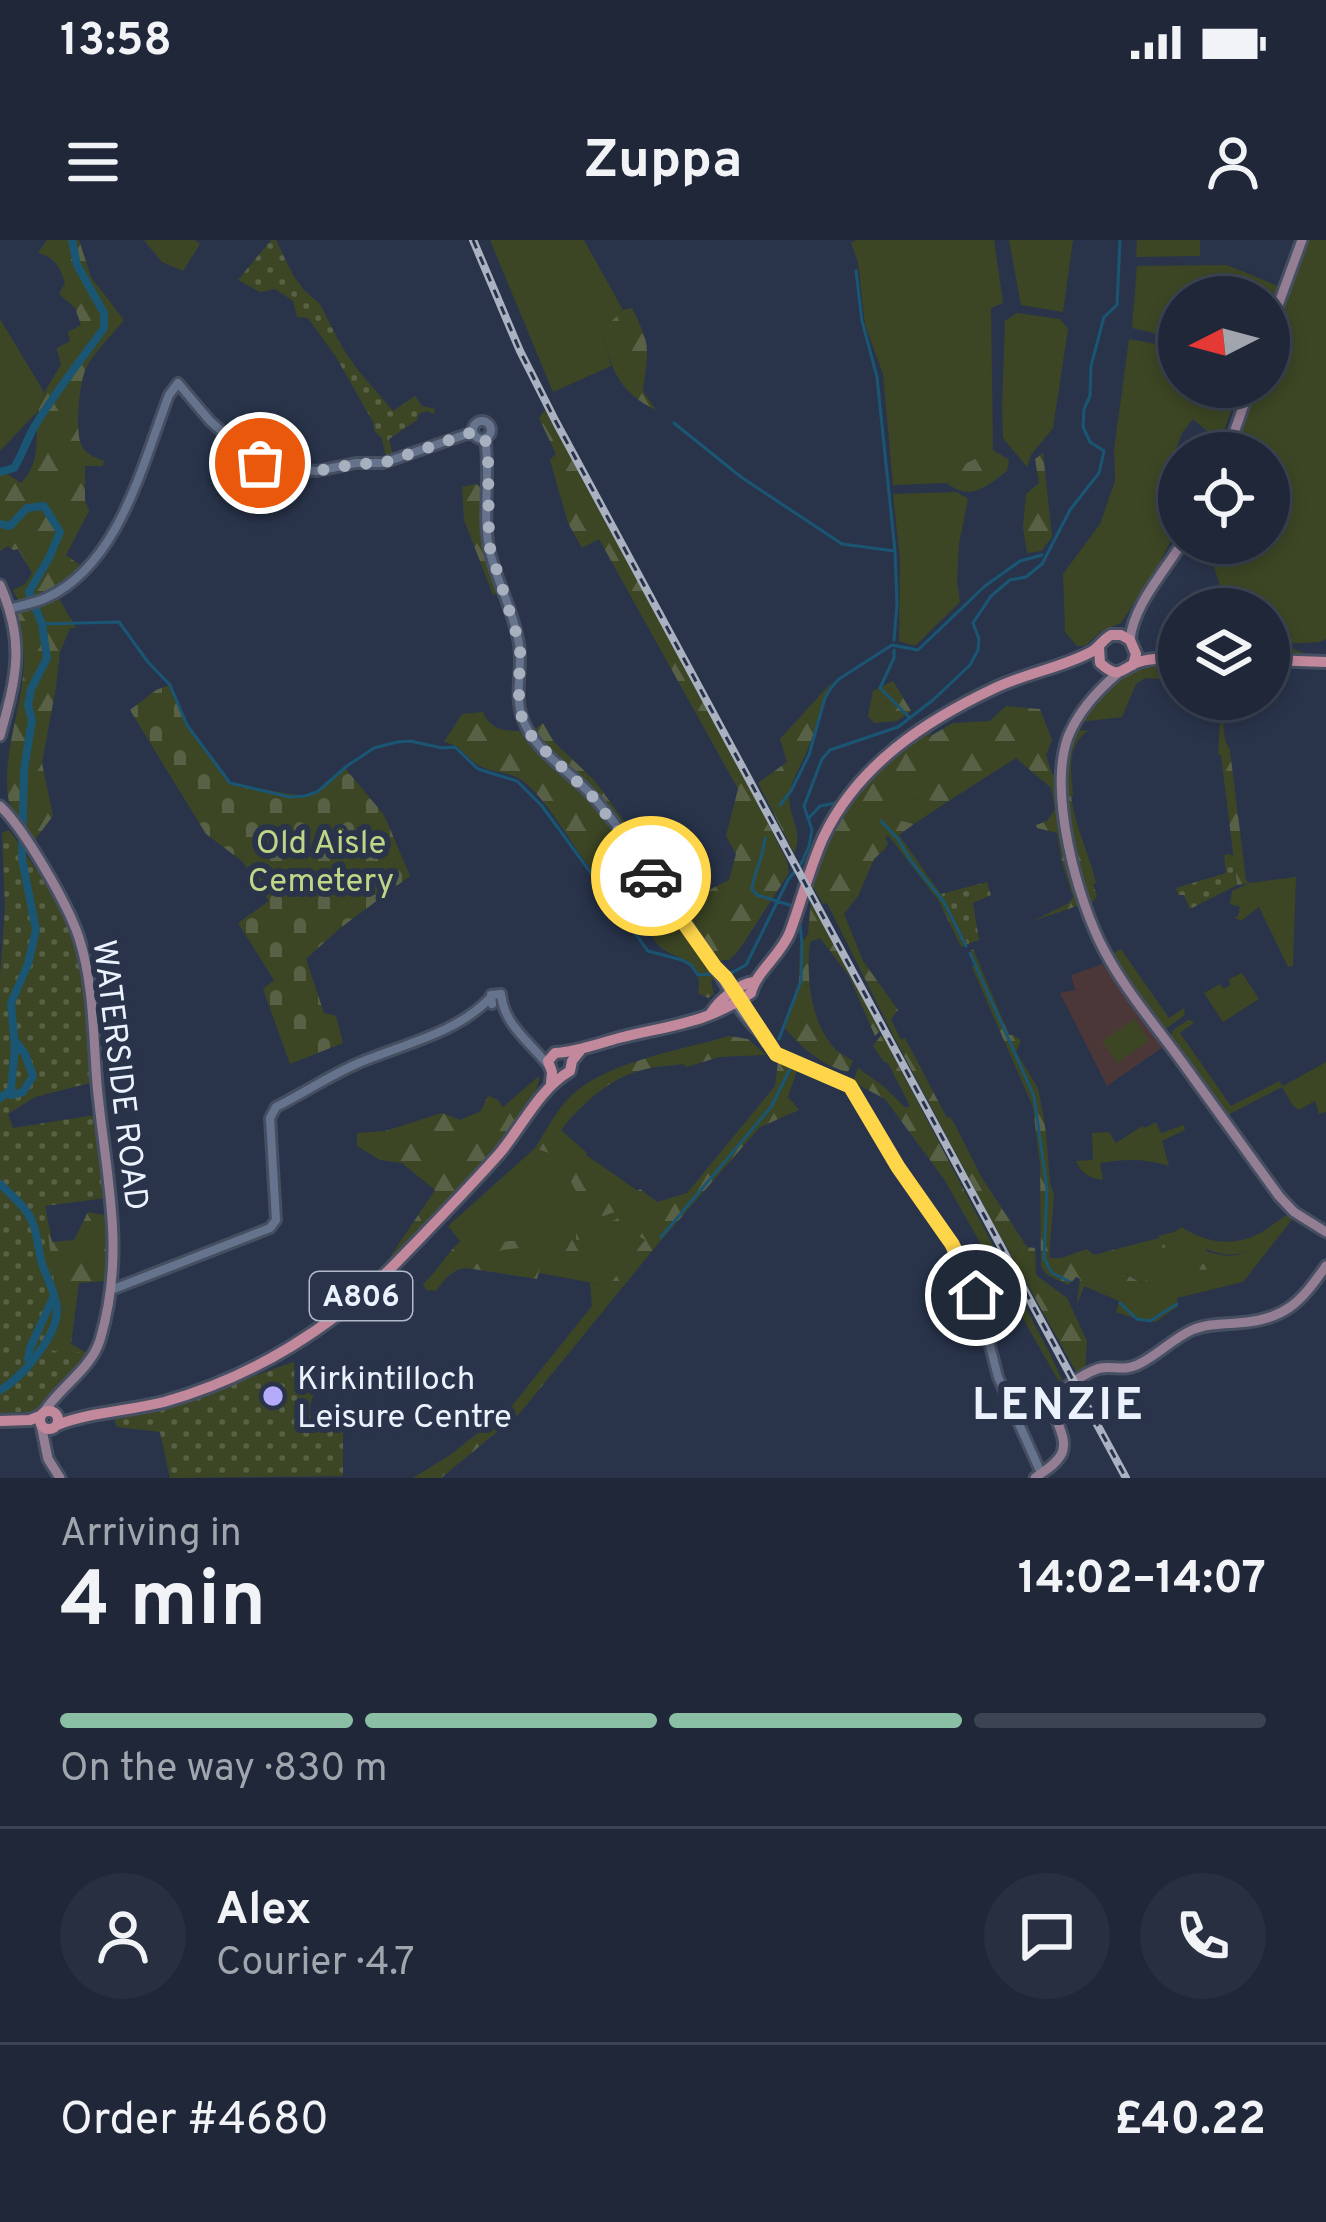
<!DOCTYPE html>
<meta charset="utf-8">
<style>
body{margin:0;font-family:Overpass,sans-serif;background:#272f40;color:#f1f3f6;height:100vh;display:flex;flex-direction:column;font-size:45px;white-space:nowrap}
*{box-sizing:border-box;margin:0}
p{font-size:39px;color:#a1a5ae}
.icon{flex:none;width:66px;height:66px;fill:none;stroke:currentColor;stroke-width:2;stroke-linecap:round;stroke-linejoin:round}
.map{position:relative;height:1238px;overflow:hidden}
.side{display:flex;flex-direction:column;background:#1f2738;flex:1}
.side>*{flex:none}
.needle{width:78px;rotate:264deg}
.fabs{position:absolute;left:1158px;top:36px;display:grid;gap:24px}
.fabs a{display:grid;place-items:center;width:132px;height:132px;border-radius:50%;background:#1f2738;box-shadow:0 6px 18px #0003,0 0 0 3px #3c4453;font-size:60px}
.pin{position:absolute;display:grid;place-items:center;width:102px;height:102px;color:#fff;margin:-51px;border:6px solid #fff;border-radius:50%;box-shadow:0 3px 12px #0007}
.courier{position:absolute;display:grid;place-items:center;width:120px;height:120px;margin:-60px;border:9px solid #ffd54a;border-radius:50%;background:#fff;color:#222;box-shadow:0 3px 15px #0007}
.headline em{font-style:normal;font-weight:700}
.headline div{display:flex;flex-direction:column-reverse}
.headline{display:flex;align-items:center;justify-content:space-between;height:204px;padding:0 60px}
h1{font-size:78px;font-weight:700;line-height:90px}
.bar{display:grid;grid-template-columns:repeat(4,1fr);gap:18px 12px;align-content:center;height:144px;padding:0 60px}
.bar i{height:15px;border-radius:9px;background:#3c4453}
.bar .selected{background:#8abfa5}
.bar p{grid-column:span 4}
.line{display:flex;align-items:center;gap:30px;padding:0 60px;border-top:3px solid #3c4453}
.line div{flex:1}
.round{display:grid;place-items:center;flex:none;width:126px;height:126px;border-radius:63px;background:#272f40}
.status{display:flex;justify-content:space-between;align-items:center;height:84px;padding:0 60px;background:#1f2738;direction:ltr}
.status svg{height:33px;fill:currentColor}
header{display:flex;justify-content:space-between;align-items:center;height:156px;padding:0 60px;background:#1f2738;font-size:54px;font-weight:700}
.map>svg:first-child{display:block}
.education{fill:#4b3638}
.grass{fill:#3c4624}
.forest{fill:url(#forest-firs)}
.cemetery{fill:url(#cemetery-stones)}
.park{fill:url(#park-dots)}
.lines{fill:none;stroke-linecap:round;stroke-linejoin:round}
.stream{stroke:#1a5673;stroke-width:3}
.river{stroke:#1a5673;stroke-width:8}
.tertiary-casing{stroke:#454f61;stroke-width:14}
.secondary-casing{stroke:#454f61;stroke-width:15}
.primary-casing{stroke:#454f61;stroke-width:16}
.tertiary{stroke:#66738d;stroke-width:8}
.secondary{stroke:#947e94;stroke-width:9}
.primary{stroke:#c2889b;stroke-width:10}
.rail-casing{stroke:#aab2c1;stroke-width:8}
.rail{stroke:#29344b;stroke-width:3;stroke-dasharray:9;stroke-linecap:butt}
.done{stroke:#a7b0bf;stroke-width:12;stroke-dasharray:0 21.6}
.route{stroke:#ffd54a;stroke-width:15}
.poi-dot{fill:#b4acf9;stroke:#29344b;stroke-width:4.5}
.labels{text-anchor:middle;stroke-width:12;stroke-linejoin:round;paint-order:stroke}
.shield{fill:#29344b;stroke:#b1b9c8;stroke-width:3}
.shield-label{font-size:30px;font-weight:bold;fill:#ebf2fd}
.park-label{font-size:33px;fill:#bfd687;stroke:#29344b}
.street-label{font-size:33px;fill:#ebf2fd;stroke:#29344b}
.poi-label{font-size:33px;fill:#ebf2fd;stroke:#29344b;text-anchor:start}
.district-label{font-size:45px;font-weight:bold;letter-spacing:3px;fill:#ebf2fd;stroke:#29344b}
</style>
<div class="status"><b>13:58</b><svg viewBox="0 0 49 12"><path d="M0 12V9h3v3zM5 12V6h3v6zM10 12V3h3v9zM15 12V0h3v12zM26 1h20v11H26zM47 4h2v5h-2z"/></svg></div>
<header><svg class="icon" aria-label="menu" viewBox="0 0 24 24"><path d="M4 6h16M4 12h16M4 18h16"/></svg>Zuppa<svg class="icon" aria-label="person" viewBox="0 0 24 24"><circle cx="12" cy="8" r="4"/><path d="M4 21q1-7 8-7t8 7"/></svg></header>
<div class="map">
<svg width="1326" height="1238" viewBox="0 0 1326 1238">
<defs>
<pattern id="forest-firs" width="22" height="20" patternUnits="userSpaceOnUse" patternTransform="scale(3)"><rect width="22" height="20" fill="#3c4624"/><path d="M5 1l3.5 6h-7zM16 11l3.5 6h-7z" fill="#586145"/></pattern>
<pattern id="cemetery-stones" width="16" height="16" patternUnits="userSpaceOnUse" patternTransform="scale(3)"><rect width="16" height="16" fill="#3c4624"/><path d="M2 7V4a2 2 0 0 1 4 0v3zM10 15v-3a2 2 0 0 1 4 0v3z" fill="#586145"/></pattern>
<pattern id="park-dots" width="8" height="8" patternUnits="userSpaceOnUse" patternTransform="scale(3)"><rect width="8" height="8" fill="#3c4624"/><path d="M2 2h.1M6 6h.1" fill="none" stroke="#586145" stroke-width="1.8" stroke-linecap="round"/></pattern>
</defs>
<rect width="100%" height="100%" fill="#29344b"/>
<!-- education -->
<path class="education" d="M1103,724l60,83 -56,39 -47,-93 15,-3 -4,-15z"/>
<!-- grass -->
<path class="grass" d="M490,0h94l39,70 -22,21 10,35 -58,26z
M856,0h138l9,63 -12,5 2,142 -25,13 -21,20 -54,2 -10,-111 -18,-49 -7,-63 -7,-19z
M1009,0h64l-10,72 -42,-7z
M1137,0h63v16l-64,1z
M1309,0h17v399l-6,3 -38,2 24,10h-37v-45h-41l-15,-45v-21h56v-90h-35l23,-66h12v-36z
M1227,25l51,21 -9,21v-10h-90v42l-47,-11 5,-62z
M1017,73l43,6 8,10 -15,99 -22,27 -4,12 -24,-29 -1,-31 3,-86z
M0,79l44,73 -5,18 -39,41z
M1129,99l50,9v39h61l-20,55 -27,-23 -11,14 -22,59 4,6 15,7v20l-22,43 -36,55 -18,7 -18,16h-8l-12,-14 -2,-58 37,-50 15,-43 -1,-31z
M957,252l11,7 -9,45 -2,37 3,21 -45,44 -16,-5 1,-82 -7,-65z
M1179,421v19l-34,-2 -9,6 -14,33 -42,5 -1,5 2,4 8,-1c-23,16 -18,39 -16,65l-5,2 1,-54 12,-24 33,-39 23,-13z
M901,558l46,4 -33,22 -34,-8z
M1296,637l-3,89 -5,1 -29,-60 -18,14 -7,-4 4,-1 2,-9 -10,-3 2,-13 17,-8z
M1121,709l48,69 15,-10 1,7 -18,13h-7l-50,-73z
M1242,733l17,26 -36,23 -19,-29 16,-9 4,5 6,-4 -1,-6z
M1135,779l14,22 -32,22 -15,-22z
M1188,780l7,2 -15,11 51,73 48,-25 4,5 43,-24v50l-7,2 -4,-13 -16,9 -6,-4 -11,-19 -56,29 -57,-76 4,-10z
M1156,882l5,11 23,-8 1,5 -23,11 7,25c-25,-8 -43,-7 -69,-3l3,17c-14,-2 -21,-6 -27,-19l17,-1 -1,-27 17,-1 7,11 26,-17 3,2z
M553,892l114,79 -58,75 -134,-25 -27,-35z
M1289,974c-24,27 -44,52 -82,35l-8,19 44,5v9l-66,16 1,8 -22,16 -20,-3 -20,-7 3,-11 -35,-15 1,-4 36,17 12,10 29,-47 -19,22 -18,-11 -6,9 -24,-12 5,-4 65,-20 -7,-10 16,-4 8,-5c21,15 50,20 74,8 12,-5 21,-15 33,-21z"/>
<!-- forest -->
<path class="forest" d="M47,0h32l12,37 33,43c-12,15 -28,30 -37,46 -8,14 -12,64 -6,78 4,10 13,13 23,17l-1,5h-18v35l4,10 -23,44 18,13 -30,22 22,38h-6l-10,24 -4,35 -14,76 11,53 -20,26c-8,-13 -18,-27 -24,-40 -9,-50 16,-97 15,-147 0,-19 -12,-36 -6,-55l-5,-10 12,-6 7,-11 -14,-24 -5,1 -5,-4 -8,5v-82l21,14c23,-24 12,-45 18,-74 3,-16 13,-29 22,-44l-4,-17 13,-7 -2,-9 13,-7 -6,-17 -16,-14 6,-11c-5,-16 -10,-26 -27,-30z
M144,0h51l5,4 -17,27 -21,-9z
M632,68c20,40 16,40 11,83l13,19c-38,-18 -44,-41 -55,-79l22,-21z
M545,170l206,380 36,71 2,12 -50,77 -10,10h-7l-9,11 2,6 -4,5 3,12 -6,4 -10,-5c7,-42 -26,-29 -42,-51 -11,-15 -16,-36 -31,-48 -7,-6 -17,-7 -24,-14 -26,-25 -54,-86 -83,-102 -10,-6 -25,-6 -36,-11 -15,-7 -20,-22 -38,-25l18,-28 21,-2c7,17 19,19 37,19l4,6 19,-14 11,19 40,38 40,54 19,7 18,-8 30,61 28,-14 7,-26 -10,-18 12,-47 -139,-250 -17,9 -14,-25 -18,-63 6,-6 -17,-36z
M993,210l16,10 -2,11c-20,15 -37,31 -60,12l20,-20z
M1043,213l9,84 -11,14 -14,2 -4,-26 3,-33 13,-11 -4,-24z
M476,244l7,5v34l17,70 -7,2 -29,-75 -2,-33z
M893,441l18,30 -14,10 -23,2 -6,-7 5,-25z
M831,443c-10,21 -13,42 -22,63 -5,14 -15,29 -19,44 -5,23 15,41 4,63l-36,-70 29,-21 -7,-23z
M1221,465l4,35 5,11 16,129 3,3 -12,2 -16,-130h-3z
M1006,466l34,3 12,31 -6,15 6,19h4l3,-12 8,98 12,39 -2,7 -44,15 36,-18 4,-6 -11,-35 -5,-29 -20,-5 -1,-3 11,-4 8,-12 -4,-21 -35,-30 -69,44 -46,-4 -20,18 33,8 -15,11 48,68 21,41 -7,3 -22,-46 -51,-66 -3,3 3,5 -3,6 -11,10 -16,37 -14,18 19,47 35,49 -7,9 10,21 4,-2 42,80 3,-1 5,8 27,53 45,69 8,1 1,27 31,23 20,43 -2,33 -6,3 -93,-167 -91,-171 -68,-136 -4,1 -13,-22c28,-75 59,-115 127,-157l-10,13 26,-15 37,-2z
M1071,556c4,31 18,57 25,87l-3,1 4,12 -8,12 -17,-63 -4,-48z
M811,661l69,130 -5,5 -26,-60 -29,-38 -10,4c-4,34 0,81 26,108 5,4 11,7 17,11l-5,11c-26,-6 -47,-25 -64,-45l15,-46 1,-36 8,-11z
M973,709l36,86h4l8,5 -5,12 22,36 8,44 4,51 4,11 -5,64h12l26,-9 7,6 65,-17 7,9 -66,19 -4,4 23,12 5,-9 19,11 20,-23 12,21 -29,26 -13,1 -12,-10 -35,-17 -9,22 3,-25 -4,-2 -7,8 -22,-10 -6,-8 -1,-103 -7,-57 -61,-140 2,-2 -3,-14z
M882,794l168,320 14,30 -2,3 -118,-208 -59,-80 -32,-17 5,-14 25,18 23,22 4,-2 -22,-43 -4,-1 -11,-16z
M729,796l19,3 18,16 -47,2 -32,10 -4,-3c-13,2 -28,2 -41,6 -32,8 -61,34 -81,60l26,23c-10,22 8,33 22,48l21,-4 10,-8 17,13 30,-9 88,-107 3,-25 20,6 -10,30 11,13 -39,17 -103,118 -137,168 -79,65h-28l37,-23 61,-48 81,-101 -2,-23 19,2 36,-45 -14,-9 -55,9v-7l25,-5 17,-10 -3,-6 -18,6 -14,-13 -19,-37 7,-12 -6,-9 -10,8 -20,-7c11,-17 22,-39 37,-53 36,-34 111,-45 157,-59z
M539,836c2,40 -121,155 -153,187l49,-73 -33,-27 -22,-3 -23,-14v-13l28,-2 57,-18 18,7 21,-9 7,-15 9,3 6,8z
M45,965l7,37 22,-2 14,-28 21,4 1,40 -4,25 -27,2 -8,61 16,9 -28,26 -29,-40z
M1289,974l5,3 -51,65v-9c-20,2 -38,-7 -57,-2l-4,-19c23,-3 19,-1 39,3 29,6 51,-23 68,-41z
M562,991l7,3 10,18 -23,-1 -11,-6 -43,5 -5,4 4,5 39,9 -3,11 -71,-11c-14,1 -22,12 -30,23l-10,-1 -3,-6c17,-14 29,-43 50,-50 19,15 65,4 89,-3z"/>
<!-- cemetery -->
<path class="cemetery" d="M170,445l17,40 43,58c13,5 25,5 38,7 42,8 46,9 77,-22l39,47 26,61 -71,53 -33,30 18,54 12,3 7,27 -53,21 -27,-75 11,-9 -36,-57 31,-22 -26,-39 -37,-28 -76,-124 26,-20z"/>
<!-- park -->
<path class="park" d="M271,0h5l17,35 11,15 16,14 22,43 15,22 36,42 22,-15 7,10 13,3 -1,5 -7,-3 -8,3 -2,6 -28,19 4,17 -7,1 -4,-18 -8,-9 -1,-8 -37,-65 -28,-39 -11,-1 -4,-16 -18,-12 -15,3 -22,-12z
M9,590c30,43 63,88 72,141 7,36 7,75 9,112l-55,14 -27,17 5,14 82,-13 11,83 -61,8 11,94 -11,50 42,3 -51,59 -36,1v-436l5,-69 -3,-75z
M1228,614l6,2 3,29 -47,24 -6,-14h-6l-2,-7 50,-15 -2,-18z
M987,642l4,13 -18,8 6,37 -11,4 -27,-50z
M293,1122l17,33 4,-1c-13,28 5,33 29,38v44l-173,2 -10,-46 -43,-5 -3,-8c62,-12 120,-36 179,-57z"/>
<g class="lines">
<!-- stream -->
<path class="stream" d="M856,31l6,50 15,56 18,174 2,54 -3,35
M674,183l67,54 101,67 53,7
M42,384l77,-2 29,40 22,23 17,40 43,58 60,14 15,-1 12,-4 30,-26 27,-18 23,-6 13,-1 32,7 13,-1 23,22 39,12 25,25 106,145 34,9 9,5 7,10 35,-3 13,-7 42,-85 14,-18 7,-16 3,-16 -8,-24 18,-47 8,-9 68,-23 35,-27 37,-35 8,-15 1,-11 -6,-16 18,-27 19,-16 16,-3 16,-13 28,-54 29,-37 5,-22 -14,-9 -7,-15 1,-18 6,-13 1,-30 13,-49 13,-12 3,-65
M894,410v8l-14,30 29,29
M780,565l11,-14 18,-36 16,-57 6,-10 8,-9 53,-34 26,5 67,-64 35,-25 22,-6
M808,579l12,-13 21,-4
M881,581l17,18 13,22 33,41 22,44
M765,598c-1,19 -11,33 -13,51l5,6 36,11
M970,713l64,143 13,93 -3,69 8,15 17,8
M779,799l22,-58 1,-36 -2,-20
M661,997l110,-130 20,-40
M1120,1063l17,16 13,2 27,-17"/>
<!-- river -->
<path class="river" d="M0,232l14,-4c9,-14 13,-30 22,-44 20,-33 45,-64 68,-96v-15l-27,-48 -5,-25
M0,284l10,2 17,-18 17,-2 16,26 -11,26 -20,34 13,32 5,34 -16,31 -3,16 4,15 -8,50 -2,89 14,71 -8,34 -17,39 4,44 -4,43 -11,8
M8,853l3,2 12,-3 10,-16 -8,-22 -9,-12
M0,944c10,10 25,22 31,35 7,14 7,31 11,45 5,15 14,29 15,45 1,26 -35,69 -57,81
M28,1119l2,-11 24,-52"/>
<!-- tertiary casing -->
<g class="tertiary-casing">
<path id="tertiary" d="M473 190a9 9 0 1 1 18 0a9 9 0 1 1-18 0Z
M485,198c6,36 -3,74 4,110 7,33 25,63 30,96 4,25 -5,49 3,73 12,36 50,54 73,82 41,48 77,104 113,157 18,27 26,52 51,76
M10,369c12,-4 25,-6 36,-11 73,-33 96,-133 123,-203l9,-12 32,38 42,37 23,11 42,2 39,-8h27l90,-31
M492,764l-1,-9 10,-1c3,31 28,47 47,71
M757,789l19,25 74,32 48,81 54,77 25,51 21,82 43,96
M111,1050l159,-62 6,-8 -6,-102 6,-11c28,-14 56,-33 85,-45 43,-18 96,-29 129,-64"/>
</g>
<!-- secondary casing -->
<g class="secondary-casing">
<path id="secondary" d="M1269,90l33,-90
M1227,213l23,-66
M0,345c26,58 16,93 0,151
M1130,400c3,-34 34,-68 52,-97
M1118,433c-20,17 -40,39 -50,64 -20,55 9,163 36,213 21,40 52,76 78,112 33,45 65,90 97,134l15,16 32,20
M0,566c23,21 68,98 79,132 15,46 14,98 18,146 8,91 30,165 3,256 -9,29 -40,47 -56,72
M41,1185l7,34 12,19
M1035,1238c9,-7 22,-14 27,-25 9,-24 -26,-45 6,-67 8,-6 23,-16 33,-18 13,-2 23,3 36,-3 20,-9 35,-26 55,-35 14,-6 30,-6 45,-7 48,-3 63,-20 89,-57"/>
</g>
<!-- primary casing -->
<g class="primary-casing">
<path id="primary" d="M1099,408l1,15c18,16 19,8 36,0 12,-5 30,-5 43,-5
M1269,420l57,2
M711,773c8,-13 27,-29 43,-31
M551,843l1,-11 -4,-11 7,-8c22,-1 42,-9 64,-15 51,-13 87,-14 132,-45 5,-21 30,-38 39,-61 12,-32 20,-66 34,-96 35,-72 101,-115 171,-148 31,-15 66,-20 96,-36 9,-5 11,-12 20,-17h10l9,5 6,14 -3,11
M40 1180a9 9 0 1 1 18 0a9 9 0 1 1-18 0Z
M0,1181l30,-1 10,-4
M57,1185c34,-13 71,-14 107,-23 89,-25 170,-75 234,-141 34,-35 69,-71 101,-107 23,-27 40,-65 71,-83l2,-10 8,-10"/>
</g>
<!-- tertiary -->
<use href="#tertiary" class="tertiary"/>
<!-- secondary -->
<use href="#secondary" class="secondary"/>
<!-- primary -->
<use href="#primary" class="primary"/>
<!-- rail casing -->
<g class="rail-casing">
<path id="rail" d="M473,0l47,111 36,71 570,1056"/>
</g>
<!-- rail -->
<use href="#rail" class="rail"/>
</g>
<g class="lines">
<!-- done -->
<path class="done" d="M260,223l31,9 25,-1 40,-7 27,-1 90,-31 4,5 8,1 3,17 1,90 30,97 2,18 -3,25 3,30 12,24 61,59 57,78"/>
<!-- route -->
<path class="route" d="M651,636l64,91 11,11 50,76 74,32 48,81 54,77 24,51"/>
</g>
<!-- markers -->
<circle class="poi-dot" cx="273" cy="1156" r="12"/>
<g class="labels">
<!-- shield labels -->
<rect class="shield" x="310" y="1032" width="102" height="48" rx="9"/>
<g class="shield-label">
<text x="361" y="1066">A806</text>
</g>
<!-- park labels -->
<g class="park-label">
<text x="321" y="613">Old Aisle<tspan x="321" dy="38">Cemetery</tspan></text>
</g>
<!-- street labels -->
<g class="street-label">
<text transform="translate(122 835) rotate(83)" y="12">WATERSIDE ROAD</text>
</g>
<!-- poi labels -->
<g class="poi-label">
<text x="297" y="1149">Kirkintilloch<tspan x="297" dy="38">Leisure Centre</tspan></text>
</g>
<!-- district labels -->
<g class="district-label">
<text x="1059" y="1179">LENZIE</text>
</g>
</g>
</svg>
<div class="fabs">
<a><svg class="needle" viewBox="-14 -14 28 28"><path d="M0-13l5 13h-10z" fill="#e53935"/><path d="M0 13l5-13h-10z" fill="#a1a5ae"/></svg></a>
<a><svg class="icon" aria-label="locate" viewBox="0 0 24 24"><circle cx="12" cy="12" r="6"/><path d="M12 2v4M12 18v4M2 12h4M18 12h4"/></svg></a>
<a><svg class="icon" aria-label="layers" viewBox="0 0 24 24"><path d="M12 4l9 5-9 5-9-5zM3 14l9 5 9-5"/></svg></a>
</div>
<div class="pin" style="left:260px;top:223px;background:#ea580c"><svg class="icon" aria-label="bag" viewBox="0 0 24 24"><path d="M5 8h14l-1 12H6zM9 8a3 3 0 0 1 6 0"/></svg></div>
<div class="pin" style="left:976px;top:1055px;background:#1f2937"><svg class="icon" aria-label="home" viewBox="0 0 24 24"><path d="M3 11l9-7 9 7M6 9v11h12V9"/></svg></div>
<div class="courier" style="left:651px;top:636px"><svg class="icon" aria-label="car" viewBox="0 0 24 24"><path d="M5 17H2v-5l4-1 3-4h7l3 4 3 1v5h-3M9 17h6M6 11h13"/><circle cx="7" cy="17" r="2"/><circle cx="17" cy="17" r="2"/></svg></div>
</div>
<section class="side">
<div class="headline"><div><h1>4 min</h1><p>Arriving in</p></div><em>14:02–14:07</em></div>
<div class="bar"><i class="selected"></i><i class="selected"></i><i class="selected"></i><i></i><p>On the way · 830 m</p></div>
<div class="line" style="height:216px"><a class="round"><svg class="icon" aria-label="person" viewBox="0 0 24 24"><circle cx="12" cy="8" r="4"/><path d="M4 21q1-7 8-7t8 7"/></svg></a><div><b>Alex</b><p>Courier · 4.7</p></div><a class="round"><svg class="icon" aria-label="chat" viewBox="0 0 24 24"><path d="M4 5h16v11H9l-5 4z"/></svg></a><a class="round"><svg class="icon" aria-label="phone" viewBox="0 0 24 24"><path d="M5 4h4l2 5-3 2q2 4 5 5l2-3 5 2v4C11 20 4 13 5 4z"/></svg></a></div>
<div class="line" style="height:156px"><div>Order #4680</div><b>£40.22</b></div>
</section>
